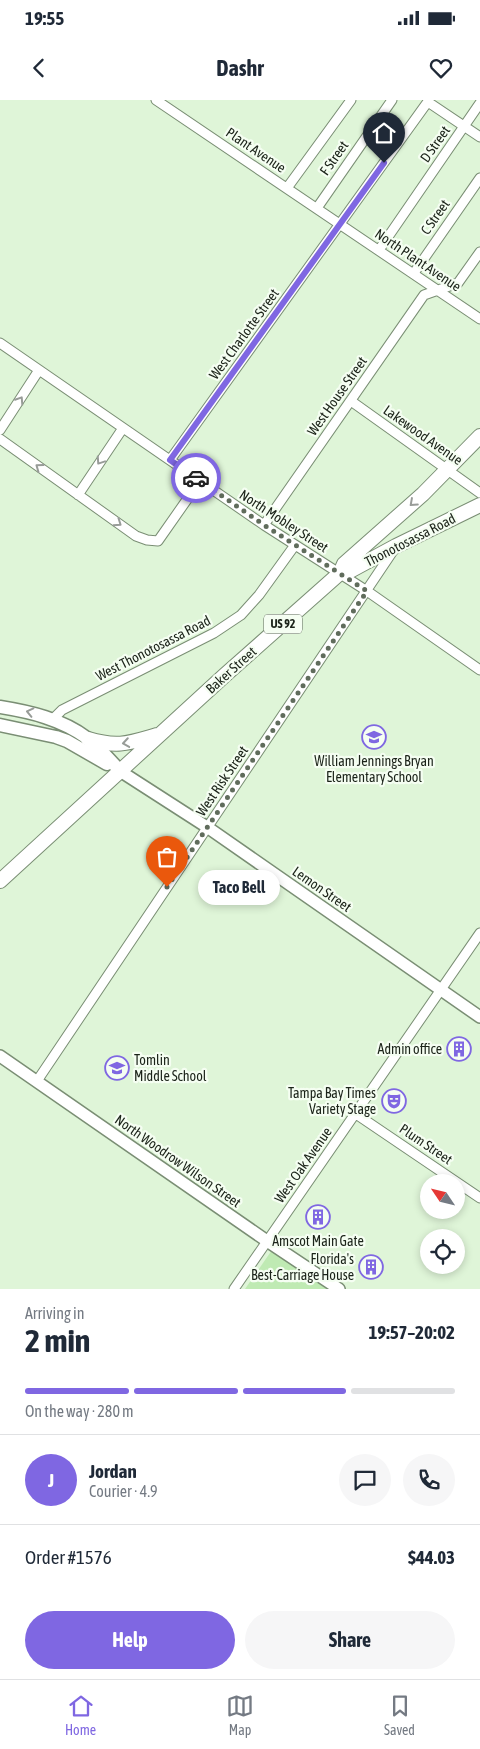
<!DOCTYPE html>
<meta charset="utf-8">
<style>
body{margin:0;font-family:"Asap Condensed",sans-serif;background:#f6f6f7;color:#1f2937;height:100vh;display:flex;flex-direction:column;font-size:19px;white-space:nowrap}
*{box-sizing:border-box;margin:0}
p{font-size:16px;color:#747a83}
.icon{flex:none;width:28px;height:28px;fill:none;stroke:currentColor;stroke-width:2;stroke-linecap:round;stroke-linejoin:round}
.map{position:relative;height:1189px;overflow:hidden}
.sheet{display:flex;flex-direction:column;background:#fff;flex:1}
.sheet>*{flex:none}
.needle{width:32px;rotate:305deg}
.buttons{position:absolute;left:420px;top:1074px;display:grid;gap:10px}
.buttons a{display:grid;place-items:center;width:45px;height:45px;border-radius:50%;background:#fff;box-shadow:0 2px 8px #0003;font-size:25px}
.pin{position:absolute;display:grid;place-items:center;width:42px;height:42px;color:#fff;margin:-51px -21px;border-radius:50% 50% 50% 0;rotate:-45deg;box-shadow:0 0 5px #0007}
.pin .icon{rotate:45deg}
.courier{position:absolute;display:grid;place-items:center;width:50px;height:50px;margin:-25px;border:4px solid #7f67e2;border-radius:50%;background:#fff;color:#222;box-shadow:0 1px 6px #0007}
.bubble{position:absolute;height:35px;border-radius:18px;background:#fff;box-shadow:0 2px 8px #0003;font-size:16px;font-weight:700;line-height:35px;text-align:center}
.summary em{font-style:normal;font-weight:700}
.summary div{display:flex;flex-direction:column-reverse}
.summary{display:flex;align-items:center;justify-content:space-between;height:85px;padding:0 25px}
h1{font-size:32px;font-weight:700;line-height:38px}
.bar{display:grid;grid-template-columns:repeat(4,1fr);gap:8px 5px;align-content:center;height:60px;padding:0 25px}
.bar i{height:6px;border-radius:4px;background:#e0e1e3}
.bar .on{background:#7f67e2}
.bar p{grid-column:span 4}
.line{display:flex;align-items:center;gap:12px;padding:0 25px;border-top:1px solid #e0e1e3}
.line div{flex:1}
.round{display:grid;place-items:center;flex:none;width:52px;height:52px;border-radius:26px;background:#f6f6f7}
.action{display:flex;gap:10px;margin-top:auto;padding:10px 25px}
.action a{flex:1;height:58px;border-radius:30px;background:#7f67e2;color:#fff;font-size:20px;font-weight:700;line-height:58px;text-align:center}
.action a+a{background:#f6f6f7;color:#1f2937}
.status{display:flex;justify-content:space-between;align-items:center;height:35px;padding:0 25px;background:#fff;direction:ltr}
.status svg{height:14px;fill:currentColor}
header{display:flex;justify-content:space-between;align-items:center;height:65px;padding:0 25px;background:#fff;font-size:22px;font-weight:700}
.tabs{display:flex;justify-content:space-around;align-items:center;height:70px;border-top:1px solid #e0e1e3;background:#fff;font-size:14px;color:#747a83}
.tabs a{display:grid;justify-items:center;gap:2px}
.tabs .on{color:#7f67e2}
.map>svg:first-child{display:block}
.green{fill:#bfeab3}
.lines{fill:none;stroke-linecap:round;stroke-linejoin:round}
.minor-casing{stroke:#7a8e74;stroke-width:11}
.tertiary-casing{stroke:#7a8e74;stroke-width:14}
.secondary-casing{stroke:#7a8e74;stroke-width:15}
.primary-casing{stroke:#7a8e74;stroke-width:16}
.minor{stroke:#fff;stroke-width:9}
.tertiary{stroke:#fff;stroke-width:11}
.secondary{stroke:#fff;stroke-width:12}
.primary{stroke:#fff;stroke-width:14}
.oneway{stroke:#989c98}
.done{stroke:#606c5c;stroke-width:5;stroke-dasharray:0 9}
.route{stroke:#7f67e2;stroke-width:6}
.labels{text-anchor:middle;stroke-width:4.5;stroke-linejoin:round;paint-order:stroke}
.shield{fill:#f5fef2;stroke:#5c655a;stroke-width:1}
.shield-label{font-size:12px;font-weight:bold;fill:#1b2319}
.street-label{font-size:14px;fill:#1b2319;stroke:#f5fef2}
.poi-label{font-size:14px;fill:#1b2319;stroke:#f5fef2;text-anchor:end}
</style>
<div class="status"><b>19:55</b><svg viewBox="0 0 49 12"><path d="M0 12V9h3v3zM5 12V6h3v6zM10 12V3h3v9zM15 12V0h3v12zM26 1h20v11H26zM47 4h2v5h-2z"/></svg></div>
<header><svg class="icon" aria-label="back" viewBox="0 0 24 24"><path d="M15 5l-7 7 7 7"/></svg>Dashr<svg class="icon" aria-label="heart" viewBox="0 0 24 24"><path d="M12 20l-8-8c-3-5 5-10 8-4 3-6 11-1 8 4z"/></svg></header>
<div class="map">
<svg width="480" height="1189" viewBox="0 0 480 1189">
<rect width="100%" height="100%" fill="#dff5d8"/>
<!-- green -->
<path class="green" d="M272,1150l58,39h-85z"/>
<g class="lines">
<!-- minor casing -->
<g class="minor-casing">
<path id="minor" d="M156,0l324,219
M428,2l52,35
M287,88l64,-88
M317,108l75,-108
M379,150l101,-147
M414,173l66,-95
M0,243l264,182 103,66 113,79
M351,301l129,92
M0,330l39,-60
M0,339l136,97 11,4 11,1 42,-60
M170,360l259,-360
M78,395l45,-67
M264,425l160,-230 34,-12 22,-31
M53,619l9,-9 152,-77 27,-18 18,-20 36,-50
M37,981l358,-533
M356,1014l124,84
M234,1189l246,-356"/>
</g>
<!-- tertiary casing -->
<g class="tertiary-casing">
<path id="tertiary" d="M120,671l87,56 273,190
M0,956l267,185 72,48"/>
</g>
<!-- secondary casing -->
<g class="secondary-casing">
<path id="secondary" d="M0,607c31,5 61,12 87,31 12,9 23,22 33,33
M0,625l56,12 11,4 40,23"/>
</g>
<!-- primary casing -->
<g class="primary-casing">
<path id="primary" d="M340,473l8,-1 48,-26 84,-41
M88,639c30,9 41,4 69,-4
M0,781l225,-206 115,-102 4,-9 79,-70 57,-58"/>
</g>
<!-- minor -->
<use href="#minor" class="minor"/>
<!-- tertiary -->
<use href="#tertiary" class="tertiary"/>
<!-- secondary -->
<use href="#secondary" class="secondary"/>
<!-- primary -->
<use href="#primary" class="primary"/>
</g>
<!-- one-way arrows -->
<defs><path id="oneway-chevron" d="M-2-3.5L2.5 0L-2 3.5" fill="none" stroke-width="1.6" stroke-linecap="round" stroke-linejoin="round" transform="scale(1.25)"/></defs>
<g class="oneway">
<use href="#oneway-chevron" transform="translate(20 300) rotate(-57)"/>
<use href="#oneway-chevron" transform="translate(100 361) rotate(124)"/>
<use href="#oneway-chevron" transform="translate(39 367) rotate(-144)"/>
<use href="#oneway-chevron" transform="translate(413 403) rotate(138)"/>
<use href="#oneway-chevron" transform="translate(118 423) rotate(35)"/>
<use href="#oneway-chevron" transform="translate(30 612) rotate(-167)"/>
<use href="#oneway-chevron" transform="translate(126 643) rotate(171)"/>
</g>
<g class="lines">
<!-- done -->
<path class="done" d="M167,787l200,-296 -103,-66 -68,-47"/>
<!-- route -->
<path class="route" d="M196,378l-26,-18 214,-297"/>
</g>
<!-- icons -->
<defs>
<g id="school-ring" transform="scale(1.25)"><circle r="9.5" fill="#f5fef2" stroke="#7f67e2" stroke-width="1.5"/><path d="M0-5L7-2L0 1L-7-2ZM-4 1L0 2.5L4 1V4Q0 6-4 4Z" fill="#7f67e2"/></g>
<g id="building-ring" transform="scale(1.25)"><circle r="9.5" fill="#f5fef2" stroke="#7f67e2" stroke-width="1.5"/><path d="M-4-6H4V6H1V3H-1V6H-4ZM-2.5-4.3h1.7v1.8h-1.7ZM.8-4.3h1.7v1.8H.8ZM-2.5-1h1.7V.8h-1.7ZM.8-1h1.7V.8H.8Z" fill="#7f67e2"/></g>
<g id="theatre-ring" transform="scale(1.25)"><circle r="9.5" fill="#f5fef2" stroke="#7f67e2" stroke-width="1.5"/><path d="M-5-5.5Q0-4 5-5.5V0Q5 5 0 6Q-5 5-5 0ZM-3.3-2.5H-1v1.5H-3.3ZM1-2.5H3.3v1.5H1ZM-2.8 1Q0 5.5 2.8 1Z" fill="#7f67e2"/></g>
</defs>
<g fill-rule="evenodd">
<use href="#school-ring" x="374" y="637"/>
<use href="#building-ring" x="459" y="949"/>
<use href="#school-ring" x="117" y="968"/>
<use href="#theatre-ring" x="394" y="1001"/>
<use href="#building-ring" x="318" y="1117"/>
<use href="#building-ring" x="371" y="1167"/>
</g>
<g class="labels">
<!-- shield labels -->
<rect class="shield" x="264" y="514.5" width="38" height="19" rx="4"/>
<g class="shield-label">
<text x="283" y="528">US 92</text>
</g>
<!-- street labels -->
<g class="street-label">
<text transform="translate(435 44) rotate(-55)" y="5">D Street</text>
<text transform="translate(256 50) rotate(34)" y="5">Plant Avenue</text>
<text transform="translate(334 58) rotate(-55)" y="5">F Street</text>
<text transform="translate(435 117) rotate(-55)" y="5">C Street</text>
<text transform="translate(418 160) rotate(34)" y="5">North Plant Avenue</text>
<text transform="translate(244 234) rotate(-54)" y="5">West Charlotte Street</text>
<text transform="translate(337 296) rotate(-55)" y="5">West House Street</text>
<text transform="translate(423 335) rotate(35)" y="5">Lakewood Avenue</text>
<text transform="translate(284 421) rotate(33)" y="5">North Mobley Street</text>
<text transform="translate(410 440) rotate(-27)" y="5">Thonotosassa Road</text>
<text transform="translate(153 548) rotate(-27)" y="5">West Thonotosassa Road</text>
<text transform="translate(231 570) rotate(-42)" y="5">Baker Street</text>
<text transform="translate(222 681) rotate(-56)" y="5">West Risk Street</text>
<text transform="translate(322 789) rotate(35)" y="5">Lemon Street</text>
<text transform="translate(426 1044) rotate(34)" y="5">Plum Street</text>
<text transform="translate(178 1061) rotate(35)" y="5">North Woodrow Wilson Street</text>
<text transform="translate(303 1065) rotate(-55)" y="5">West Oak Avenue</text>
</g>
<!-- poi labels -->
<g class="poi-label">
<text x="374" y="666" text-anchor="middle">William Jennings Bryan<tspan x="374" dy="16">Elementary School</tspan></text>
<text x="442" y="954">Admin office</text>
<text x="134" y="965" text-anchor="start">Tomlin<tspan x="134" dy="16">Middle School</tspan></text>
<text x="376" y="998">Tampa Bay Times<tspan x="376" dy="16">Variety Stage</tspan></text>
<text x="318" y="1146" text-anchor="middle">Amscot Main Gate</text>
<text x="354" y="1164">Florida's<tspan x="354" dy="16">Best-Carriage House</tspan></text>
</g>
</g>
</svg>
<div class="buttons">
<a><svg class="needle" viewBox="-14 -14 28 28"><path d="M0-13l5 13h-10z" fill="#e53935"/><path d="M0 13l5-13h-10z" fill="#747a83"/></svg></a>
<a><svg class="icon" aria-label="locate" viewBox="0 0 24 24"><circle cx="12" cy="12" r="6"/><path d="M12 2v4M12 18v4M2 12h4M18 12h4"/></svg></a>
</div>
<div class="pin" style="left:167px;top:787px;background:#ea580c"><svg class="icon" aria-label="bag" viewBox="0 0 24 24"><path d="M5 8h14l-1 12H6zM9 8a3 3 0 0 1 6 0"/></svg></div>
<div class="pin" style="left:384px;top:63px;background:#1f2937"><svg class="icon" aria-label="home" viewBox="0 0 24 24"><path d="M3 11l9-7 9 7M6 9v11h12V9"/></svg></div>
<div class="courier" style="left:196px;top:378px"><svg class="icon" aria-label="car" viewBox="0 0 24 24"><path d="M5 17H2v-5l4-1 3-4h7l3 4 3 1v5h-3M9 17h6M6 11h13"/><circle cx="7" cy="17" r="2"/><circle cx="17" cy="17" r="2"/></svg></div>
<div class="bubble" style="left:198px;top:770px;width:82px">Taco Bell</div>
</div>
<section class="sheet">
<div class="summary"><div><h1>2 min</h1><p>Arriving in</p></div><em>19:57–20:02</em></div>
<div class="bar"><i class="on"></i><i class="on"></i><i class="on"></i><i></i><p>On the way · 280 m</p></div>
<div class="line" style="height:90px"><b class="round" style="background:#7f67e2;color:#fff">J</b><div><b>Jordan</b><p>Courier · 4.9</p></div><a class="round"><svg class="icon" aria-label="chat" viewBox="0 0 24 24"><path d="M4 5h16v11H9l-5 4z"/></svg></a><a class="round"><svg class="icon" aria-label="phone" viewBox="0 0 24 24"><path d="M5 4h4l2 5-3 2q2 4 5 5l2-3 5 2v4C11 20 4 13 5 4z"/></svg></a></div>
<div class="line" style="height:65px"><div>Order #1576</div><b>$44.03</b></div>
<div class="action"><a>Help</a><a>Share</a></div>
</section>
<nav class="tabs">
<a class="on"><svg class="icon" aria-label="home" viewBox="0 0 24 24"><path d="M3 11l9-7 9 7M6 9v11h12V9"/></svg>Home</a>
<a><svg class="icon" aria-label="map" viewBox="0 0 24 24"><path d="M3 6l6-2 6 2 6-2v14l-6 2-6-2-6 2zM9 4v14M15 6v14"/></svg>Map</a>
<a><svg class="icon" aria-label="saved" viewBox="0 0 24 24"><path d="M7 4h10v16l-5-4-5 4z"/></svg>Saved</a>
</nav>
